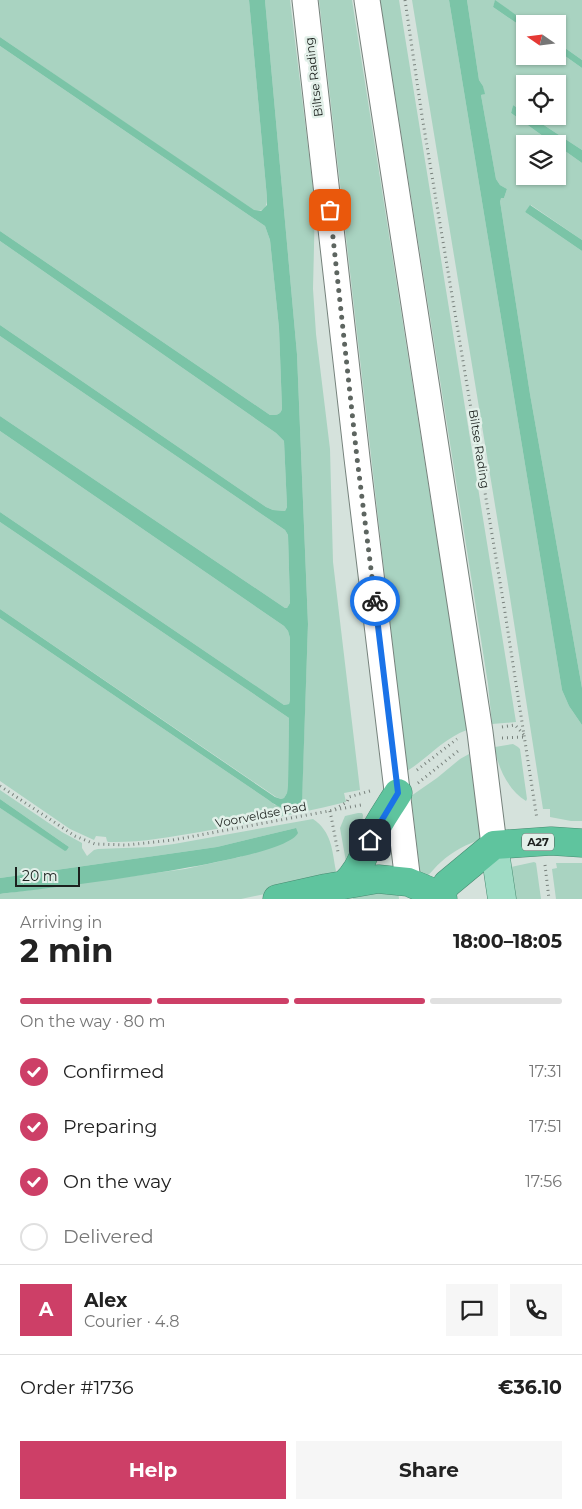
<!DOCTYPE html>
<meta charset="utf-8">
<style>
body{margin:0;font-family:Montserrat,sans-serif;background:#f6f6f6;color:#222;height:100vh;display:flex;flex-direction:column;font-size:19px;white-space:nowrap}
*{box-sizing:border-box;margin:0}
p{font-size:16px;color:#767676}
.icon{flex:none;width:28px;height:28px;fill:none;stroke:currentColor;stroke-width:2;stroke-linecap:round;stroke-linejoin:round}
.map{position:relative;height:899px;overflow:hidden}
.drawer{display:flex;flex-direction:column;background:#fff;flex:1}
.drawer>*{flex:none}
.needle{width:32px;rotate:284deg}
.fabs{position:absolute;left:516px;top:15px;display:grid;gap:10px}
.fabs a{display:grid;place-items:center;width:50px;height:50px;border-radius:0px;background:#fff;box-shadow:0 1px 4px #0004;font-size:25px}
.scale{position:absolute;left:15px;bottom:12px;width:65px;box-sizing:border-box;padding-left:5px;border:2px solid #1c211e;border-top:0;font-size:14px;line-height:18px;white-space:nowrap;color:#1c211e;-webkit-text-stroke:4px #e2f0e9;paint-order:stroke}
.pin{position:absolute;display:grid;place-items:center;width:42px;height:42px;color:#fff;margin:-21px;border-radius:10px;box-shadow:0 2px 8px #0006}
.courier{position:absolute;display:grid;place-items:center;width:50px;height:50px;margin:-25px;border:4px solid #1a73e8;border-radius:50%;background:#fff;color:#222;box-shadow:0 1px 6px #0007}
.head em{font-style:normal;font-weight:700}
.head div{display:flex;flex-direction:column-reverse}
.head{display:flex;align-items:center;justify-content:space-between;height:85px;padding:0 20px}
h1{font-size:32px;font-weight:700;line-height:38px}
.bar{display:grid;grid-template-columns:repeat(4,1fr);gap:8px 5px;align-content:center;height:60px;padding:0 20px}
.bar i{height:6px;border-radius:4px;background:#e0e0e0}
.bar .selected{background:#cd3f67}
.bar p{grid-column:span 4}
.line{display:flex;align-items:center;gap:12px;padding:0 20px;border-top:1px solid #e0e0e0}
.line div{flex:1}
.round{display:grid;place-items:center;flex:none;width:52px;height:52px;border-radius:0px;background:#f6f6f6}
ol{padding:0 20px;list-style:none}
li{display:flex;align-items:center;gap:15px;height:55px}
li p{margin-inline-start:auto}
li .icon{padding:5px;border-radius:50%;background:#cd3f67;color:#fff;stroke-width:4}
li:last-child{color:#767676}
li i{width:28px;height:28px;border:2px solid #e0e0e0;border-radius:50%}
.cta{display:flex;gap:10px;margin-top:auto;padding:10px 20px}
.cta a{flex:1;height:58px;border-radius:0px;background:#cd3f67;color:#fff;font-size:20px;font-weight:700;line-height:58px;text-align:center}
.cta a+a{background:#f6f6f6;color:#222}
.map>svg:first-child{display:block}
.green{fill:#a9d3c1}
.water{fill:#7bc4a7}
.lines{fill:none;stroke-linecap:round;stroke-linejoin:round}
.secondary-casing{stroke:#76827c;stroke-width:27}
.primary-casing{stroke:#488b71;stroke-width:29}
.motorway-casing{stroke:#488b71;stroke-width:29}
.path{stroke:#79827d;stroke-width:3;stroke-dasharray:1 4;stroke-linecap:butt}
.secondary{stroke:#fff;stroke-width:25}
.primary{stroke:#9fdcc5;stroke-width:28}
.motorway{stroke:#5fc49e;stroke-width:28}
.done{stroke:#5d6560;stroke-width:5;stroke-dasharray:0 9}
.route{stroke:#1a73e8;stroke-width:6}
.labels{text-anchor:middle;stroke-width:5;stroke-linejoin:round;paint-order:stroke}
.shield{fill:#e2f0e9;stroke:#575f5b;stroke-width:1}
.shield-label{font-size:11px;font-weight:bold;fill:#1c211e}
.street-label{font-size:12px;fill:#1c211e;stroke:#e2f0e9}
</style>
<div class="map">
<svg width="582" height="899" viewBox="0 0 582 899">
<rect width="100%" height="100%" fill="#d5e2dc"/>
<!-- green -->
<path class="green" d="M0,0h249l18,198c0,10 -3,13 -13,13l-254,-174z
M265,0h25l25,204 -2,85 3,45 14,115 3,113 27,228 -16,3 2,9c-48,12 -97,21 -146,30 -31,5 -61,11 -92,10l-1,-1 -1,-4 -10,-1 -2,4 -24,-11 -70,-48v-163l267,181 8,6 27,-8 6,-173 -11,-270z
M319,0h33l115,730c-23,8 -39,28 -60,41z
M380,0h19l117,722 -24,2 -4,-40z
M412,0h37l113,690 7,16 13,19v96h-11l-21,-4v-8h-7l-36,-231z
M467,0h115v60l-24,-17v-19h-29l-34,-23 -2,6 32,22v27h33v-5l24,17v82l-52,-34h28v-32h-33v29l-12,-8 -2,8 43,31h-29v32h33v-30l24,17v77l-51,-35 -6,7 57,39v437l-52,-294 -30,-193v-3h4l3,-9 -7,-4 -4,-6 -15,-84 3,-1 -1,-8 -4,-6z
M0,46l265,180 5,14 9,88 3,81c-2,6 -5,6 -12,6l-270,-184z
M0,241l276,192 8,8 3,66 -2,4 -12,-1 -7,-3 -266,-182z
M0,336l285,194 3,5 2,68 -3,5h-2l-285,-192z
M0,431l284,195 4,5 2,7v62l-1,4 -5,1 -284,-193z
M0,522l289,196 -1,67 -1,8 -3,5 -3,1 -5,-2 -276,-188z
M513,744l5,3 2,2 7,50 -1,2c-17,-10 -29,-34 -31,-54z
M469,754l13,85c-15,5 -29,12 -41,23 -5,4 -9,10 -14,14l-7,-5 -9,-75 26,-18 23,-19z
M0,790l62,42 20,11v5l5,8 7,-6 4,-1 53,-2 23,-3 139,-25c19,13 19,31 23,52l-14,9 -14,5 -67,14h-241v-5l185,-25 55,-12 56,-29 -79,19 -217,31v-70l65,42h2l2,-3 -69,-48z
M358,813h4l1,2 -2,22 -15,25 -6,-34 5,-12z
M534,862l2,1 5,36h-27l-3,-32z
M556,863h26v36h-26l-4,-30 5,-1z
M398,890l1,9h-46l-1,-8z"/>
<!-- water -->
<path class="water" d="M249,0h16l32,354 11,270 -6,179c-11,11 -25,4 -35,-4l-267,-181v-9l275,188 6,2 3,-1 3,-5 1,-8 1,-67 -289,-196v-10l284,193 5,-1 1,-4v-62l-2,-7 -4,-5 -284,-195v-15l285,192h2l3,-5 -2,-68 -3,-5 -285,-194v-11l266,182 7,3 12,1 2,-4 -3,-66 -8,-8 -276,-192v-10l270,184c7,0 10,0 12,-6l-3,-81 -9,-88 -5,-14 -265,-180v-9l254,173 7,1 6,-6v-7z
M449,0h18l12,80 4,6 2,8 -4,1 15,84 4,6 7,4 -3,9h-3l-1,3 30,193 52,294v37l-13,-19 -7,-16z
M495,0l34,24h-4v5l-32,-22z
M558,43l24,17v8l-24,-17z
M513,105l12,8v3h5l52,34v13l-24,-17v-2h-4l-43,-31z
M530,205l52,35v11l-57,-39z
M0,799l69,48 -2,3 -2,1 -65,-43z
M296,828l2,5c-14,29 -256,56 -298,61v-16l217,-31z"/>
<g class="lines">
<!-- secondary casing -->
<g class="secondary-casing">
<path id="secondary" d="M305,0l52,458 51,424
M367,0l113,732 14,113"/>
</g>
<!-- primary casing -->
<g class="primary-casing">
<path id="primary" d="M494,845l8,54"/>
</g>
<!-- motorway casing -->
<g class="motorway-casing">
<path id="motorway" d="M344,885c15,-14 18,-26 26,-44 7,-17 19,-33 28,-48
M277,899l49,-11 52,-9 30,3 31,13 4,4
M437,899l10,-15 47,-39 57,-4 31,2"/>
</g>
<!-- path -->
<path class="path" d="M405,0l17,116 82,490 33,213
M502,727l13,-2 10,11
M502,738l23,-1
M417,770l40,-31
M418,783l40,-32
M0,786l75,50 20,8 32,1 46,-5 188,-35
M335,809l12,-7 2,-5 21,-6
M330,811l8,41
M545,865l4,34"/>
<!-- secondary -->
<use href="#secondary" class="secondary"/>
<!-- primary -->
<use href="#primary" class="primary"/>
<!-- motorway -->
<use href="#motorway" class="motorway"/>
</g>
<g class="lines">
<!-- done -->
<path class="done" d="M330,210l27,248 18,143"/>
<!-- route -->
<path class="route" d="M370,840l28,-47 -23,-192"/>
</g>
<g class="labels">
<!-- shield labels -->
<rect class="shield" x="522" y="833.5" width="32" height="17" rx="4"/>
<g class="shield-label">
<text x="538" y="846">A27</text>
</g>
<!-- street labels -->
<g class="street-label">
<text transform="translate(314 77) rotate(-97)" y="4">Biltse Rading</text>
<text transform="translate(479 449) rotate(81)" y="4">Biltse Rading</text>
<text transform="translate(261 815) rotate(-11)" y="4">Voorveldse Pad</text>
</g>
</g>
</svg>
<div class="fabs">
<a><svg class="needle" viewBox="-14 -14 28 28"><path d="M0-13l5 13h-10z" fill="#e53935"/><path d="M0 13l5-13h-10z" fill="#767676"/></svg></a>
<a><svg class="icon" aria-label="locate" viewBox="0 0 24 24"><circle cx="12" cy="12" r="6"/><path d="M12 2v4M12 18v4M2 12h4M18 12h4"/></svg></a>
<a><svg class="icon" aria-label="layers" viewBox="0 0 24 24"><path d="M12 4l9 5-9 5-9-5zM3 14l9 5 9-5"/></svg></a>
</div>
<div class="scale">20 m</div>
<div class="pin" style="left:330px;top:210px;background:#ea580c"><svg class="icon" aria-label="bag" viewBox="0 0 24 24"><path d="M5 8h14l-1 12H6zM9 8a3 3 0 0 1 6 0"/></svg></div>
<div class="pin" style="left:370px;top:840px;background:#1f2937"><svg class="icon" aria-label="home" viewBox="0 0 24 24"><path d="M3 11l9-7 9 7M6 9v11h12V9"/></svg></div>
<div class="courier" style="left:375px;top:601px"><svg class="icon" aria-label="bike" viewBox="0 0 24 24"><circle cx="6" cy="16" r="4"/><circle cx="18" cy="16" r="4"/><path d="M6 16l4-8h5l3 8M10 8l3 8H6M13 5h3"/></svg></div>
</div>
<section class="drawer">
<div class="head"><div><h1>2 min</h1><p>Arriving in</p></div><em>18:00–18:05</em></div>
<div class="bar"><i class="selected"></i><i class="selected"></i><i class="selected"></i><i></i><p>On the way · 80 m</p></div>
<ol>
<li><svg class="icon" aria-label="check" viewBox="0 0 24 24"><path d="M5 12l5 5 9-10"/></svg>Confirmed<p>17:31</p></li>
<li><svg class="icon" aria-label="check" viewBox="0 0 24 24"><path d="M5 12l5 5 9-10"/></svg>Preparing<p>17:51</p></li>
<li><svg class="icon" aria-label="check" viewBox="0 0 24 24"><path d="M5 12l5 5 9-10"/></svg>On the way<p>17:56</p></li>
<li><i></i>Delivered</li>
</ol>
<div class="line" style="height:90px"><b class="round" style="background:#cd3f67;color:#fff">A</b><div><b>Alex</b><p>Courier · 4.8</p></div><a class="round"><svg class="icon" aria-label="chat" viewBox="0 0 24 24"><path d="M4 5h16v11H9l-5 4z"/></svg></a><a class="round"><svg class="icon" aria-label="phone" viewBox="0 0 24 24"><path d="M5 4h4l2 5-3 2q2 4 5 5l2-3 5 2v4C11 20 4 13 5 4z"/></svg></a></div>
<div class="line" style="height:65px"><div>Order #1736</div><b>€36.10</b></div>
<div class="cta"><a>Help</a><a>Share</a></div>
</section>
